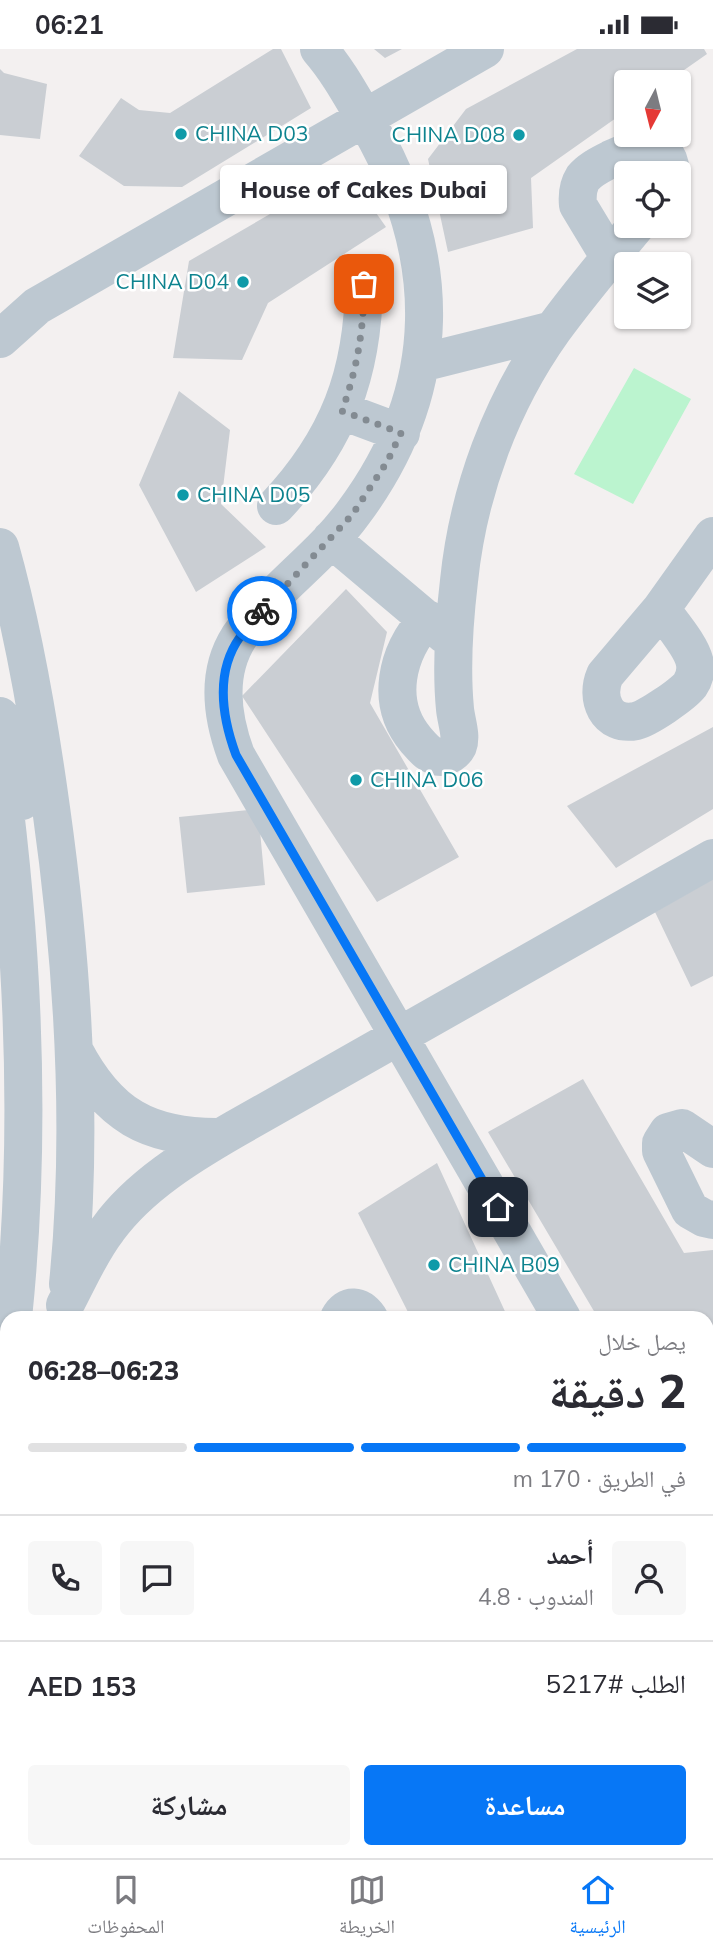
<!DOCTYPE html>
<html lang="ar">
<meta charset="utf-8">
<style>
body{margin:0;font-family:Mulish,"Noto Naskh Arabic",sans-serif;background:#f7f7f7;color:#2b2b33;direction:rtl;height:100vh;display:flex;flex-direction:column;font-size:26px;white-space:nowrap}
*{box-sizing:border-box;margin:0}
p{font-size:23px;color:#7c7c81}
.icon{flex:none;width:38px;height:38px;fill:none;stroke:currentColor;stroke-width:2;stroke-linecap:round;stroke-linejoin:round}
.map{position:relative;flex:1;overflow:hidden;direction:ltr}
.sheet{position:absolute;left:0px;top:1262px;width:714px;height:548px;display:flex;flex-direction:column;background:#fff;border-radius:21px 21px 0 0;box-shadow:0 2px 5px #0004;direction:rtl}
.sheet>*{flex:none}
.needle{width:46px;rotate:187deg}
.buttons{position:absolute;left:614px;top:21px;display:grid;gap:14px}
.buttons a{display:grid;place-items:center;width:77px;height:77px;border-radius:7px;background:#fff;box-shadow:0 2px 5px #0004;font-size:35px}
.pin{position:absolute;display:grid;place-items:center;width:60px;height:60px;color:#fff;margin:-30px;border-radius:14px;box-shadow:0 4px 10px #0006}
.courier{position:absolute;display:grid;place-items:center;width:70px;height:70px;margin:-35px;border:5px solid #0777f6;border-radius:50%;background:#fff;color:#222;box-shadow:0 2px 9px #0007}
.bubble{position:absolute;height:49px;border-radius:7px;background:#fff;box-shadow:0 2px 5px #0004;font-size:23px;font-weight:800;line-height:49px;text-align:center;direction:rtl}
.summary em{font-style:normal;font-weight:800}
.summary div{display:flex;flex-direction:column-reverse}
.summary{display:flex;align-items:center;justify-content:space-between;height:119px;padding:0 28px}
h1{font-size:46px;font-weight:800;line-height:52px}
.bar{display:grid;grid-template-columns:repeat(4,1fr);gap:10px 7px;align-content:center;height:84px;padding:0 28px}
.bar i{height:9px;border-radius:5px;background:#e1e1e2}
.bar .active{background:#0777f6}
.bar p{grid-column:span 4}
.line{display:flex;align-items:center;gap:18px;padding:0 28px;border-top:2px solid #e1e1e2}
.line div{flex:1}
.round{display:grid;place-items:center;flex:none;width:74px;height:74px;border-radius:7px;background:#f7f7f7}
.cta{display:flex;gap:14px;margin-top:auto;padding:14px 28px}
.cta a{flex:1;height:80px;border-radius:7px;background:#0777f6;color:#fff;font-size:28px;font-weight:800;line-height:80px;text-align:center}
.cta a+a{background:#f7f7f7;color:#2b2b33}
.status{display:flex;justify-content:space-between;align-items:center;height:49px;padding:0 35px;background:#fff;direction:ltr}
.status svg{height:19px;fill:currentColor}
.tab-bar{display:flex;justify-content:space-around;align-items:center;height:98px;border-top:2px solid #e1e1e2;background:#fff;font-size:19px;color:#7c7c81}
.tab-bar a{display:grid;justify-items:center;gap:4px}
.tab-bar .active{color:#0777f6}
.map>svg:first-child{display:block}
.green{fill:#bbf4cf}
.building{fill:#caced3}
.lines{fill:none;stroke-linecap:round;stroke-linejoin:round}
.minor{stroke:#bdc8d1;stroke-width:38}
.done{stroke:#838b92;stroke-width:7;stroke-dasharray:0 12.6}
.route{stroke:#0777f6;stroke-width:9}
.culture-dot{fill:#0f9aa8;stroke:#fff;stroke-width:2.5}
.labels{text-anchor:middle;stroke-width:5;stroke-linejoin:round;paint-order:stroke}
.culture-label{font-size:21px;fill:#0d838f;stroke:#fff;text-anchor:start}
</style>
<div class="status"><b>06:21</b><svg viewBox="0 0 49 12"><path d="M0 12V9h3v3zM5 12V6h3v6zM10 12V3h3v9zM15 12V0h3v12zM26 1h20v11H26zM47 4h2v5h-2z"/></svg></div>
<div class="map">
<svg width="713" height="1809" viewBox="0 0 713 1809">
<rect width="100%" height="100%" fill="#f3f0f0"/>
<!-- green -->
<path class="green" d="M634,319l57,31 -58,105 -59,-30z
M713,1625v132l-6,-10v-111z"/>
<!-- building -->
<path class="building" d="M273,0h8l30,59 -129,79 -58,-1 -45,-30 42,-58 18,12 31,3z
M374,0h28l-17,9z
M577,0h127l3,5 -40,28h-41v29l-95,67 2,50 -85,24 -20,-93 38,-50z
M0,20l4,4 43,11 -7,55 -40,-4z
M346,121l40,57 -118,76 -26,57 -69,-2 16,-97z
M179,342l51,39 -9,74 45,43 -70,45 -57,-107z
M346,540l41,43 -17,71 89,154 -82,45 -135,-206z
M713,678v82l-97,59 -49,-62z
M258,760l7,76 -78,8 -8,-76z
M713,830v97l-22,11 -36,-75z
M583,1030l101,174 29,-3v95l-6,1v-28h-109l-110,-186z
M437,1114l71,155h-97l-53,-105z
M713,1372v75l-6,-11v-61z
M266,1802h110l1,7h-109z
M437,1802h92l-12,7h-77z"/>
<g class="lines">
<!-- minor -->
<path class="minor" d="M319,0c20,23 34,50 49,75 76,131 78,264 -14,388 -33,46 -83,78 -115,125 -23,36 -17,80 -3,118l326,563
M610,209l-32,-53c-1,-10 0,-19 5,-27 7,-9 19,-14 28,-19 23,-11 57,-26 60,14
M0,290l37,-33 448,-257
M421,314l132,-33
M342,362l59,22
M276,457c62,-66 87,-132 88,-222
M331,490l114,96
M0,498c24,85 39,174 51,261 22,157 33,318 17,476
M661,560c10,14 32,39 34,55 1,7 -1,15 -5,21 -8,10 -42,33 -54,36 -30,6 -41,-23 -31,-46l56,-66 52,-73
M427,570c-30,33 -43,83 -11,121 7,8 14,17 25,17 7,0 14,-5 17,-11 4,-10 -2,-26 -3,-37 -4,-42 -1,-86 4,-128 9,-89 42,-178 94,-251 26,-36 55,-70 83,-104
M0,667c17,24 17,57 22,85
M0,722c24,182 32,364 13,547
M74,1001c34,65 74,88 147,87
M713,1100l-31,-21 -14,4 -7,11v8l29,59 14,8 9,2
M65,1256c14,-26 25,-53 43,-76 31,-43 82,-74 127,-100l478,-271
M339,1269c8,-15 21,-13 30,0
M707,1329l6,-3
M0,1369l7,-50
M707,1517l6,5
M0,1523l7,-33
M707,1581l1,11
M0,1595l7,-26
M707,1795l6,6
M211,1802l3,7
M391,1802l2,7
M155,1809l6,-7
M611,1809l16,-7"/>
</g>
<g class="lines">
<!-- done -->
<path class="done" d="M262,562l90,-96 35,-53 14,-29 -59,-22c15,-42 22,-82 22,-127"/>
<!-- route -->
<path class="route" d="M262,562c-7,8 -16,16 -22,26 -25,35 -18,80 -4,118l262,452"/>
</g>
<!-- markers -->
<g class="culture-dot">
<circle cx="181" cy="85" r="7"/>
<circle cx="519" cy="86" r="7"/>
<circle cx="243" cy="233" r="7"/>
<circle cx="183" cy="446" r="7"/>
<circle cx="356" cy="731" r="7"/>
<circle cx="434" cy="1216" r="7"/>
</g>
<g class="labels">
<!-- culture labels -->
<g class="culture-label">
<text x="195" y="92">CHINA D03</text>
<text x="505" y="93" text-anchor="end">CHINA D08</text>
<text x="229" y="240" text-anchor="end">CHINA D04</text>
<text x="197" y="453">CHINA D05</text>
<text x="370" y="738">CHINA D06</text>
<text x="448" y="1223">CHINA B09</text>
</g>
</g>
</svg>
<div class="buttons">
<a><svg class="needle" viewBox="-14 -14 28 28"><path d="M0-13l5 13h-10z" fill="#e53935"/><path d="M0 13l5-13h-10z" fill="#7c7c81"/></svg></a>
<a><svg class="icon" aria-label="locate" viewBox="0 0 24 24"><circle cx="12" cy="12" r="6"/><path d="M12 2v4M12 18v4M2 12h4M18 12h4"/></svg></a>
<a><svg class="icon" aria-label="layers" viewBox="0 0 24 24"><path d="M12 4l9 5-9 5-9-5zM3 14l9 5 9-5"/></svg></a>
</div>
<div class="pin" style="left:364px;top:235px;background:#ea580c"><svg class="icon" aria-label="bag" viewBox="0 0 24 24"><path d="M5 8h14l-1 12H6zM9 8a3 3 0 0 1 6 0"/></svg></div>
<div class="pin" style="left:498px;top:1158px;background:#1f2937"><svg class="icon" aria-label="home" viewBox="0 0 24 24"><path d="M3 11l9-7 9 7M6 9v11h12V9"/></svg></div>
<div class="courier" style="left:262px;top:562px"><svg class="icon" aria-label="bike" viewBox="0 0 24 24"><circle cx="6" cy="16" r="4"/><circle cx="18" cy="16" r="4"/><path d="M6 16l4-8h5l3 8M10 8l3 8H6M13 5h3"/></svg></div>
<div class="bubble" style="left:220px;top:116px;width:287px">House of Cakes Dubai</div>
<section class="sheet">
<div class="summary"><div><h1>2 دقيقة</h1><p>يصل خلال</p></div><em>06:23–06:28</em></div>
<div class="bar"><i class="active"></i><i class="active"></i><i class="active"></i><i></i><p>في الطريق · 170 m</p></div>
<div class="line" style="height:126px"><a class="round"><svg class="icon" aria-label="person" viewBox="0 0 24 24"><circle cx="12" cy="8" r="4"/><path d="M4 21q1-7 8-7t8 7"/></svg></a><div><b>أحمد</b><p>المندوب · 4.8</p></div><a class="round"><svg class="icon" aria-label="chat" viewBox="0 0 24 24"><path d="M4 5h16v11H9l-5 4z"/></svg></a><a class="round"><svg class="icon" aria-label="phone" viewBox="0 0 24 24"><path d="M5 4h4l2 5-3 2q2 4 5 5l2-3 5 2v4C11 20 4 13 5 4z"/></svg></a></div>
<div class="line" style="height:91px"><div>الطلب #5217</div><b>AED 153</b></div>
<div class="cta"><a>مساعدة</a><a>مشاركة</a></div>
</section>
</div>
<nav class="tab-bar">
<a class="active"><svg class="icon" aria-label="home" viewBox="0 0 24 24"><path d="M3 11l9-7 9 7M6 9v11h12V9"/></svg>الرئيسية</a>
<a><svg class="icon" aria-label="map" viewBox="0 0 24 24"><path d="M3 6l6-2 6 2 6-2v14l-6 2-6-2-6 2zM9 4v14M15 6v14"/></svg>الخريطة</a>
<a><svg class="icon" aria-label="saved" viewBox="0 0 24 24"><path d="M7 4h10v16l-5-4-5 4z"/></svg>المحفوظات</a>
</nav>
